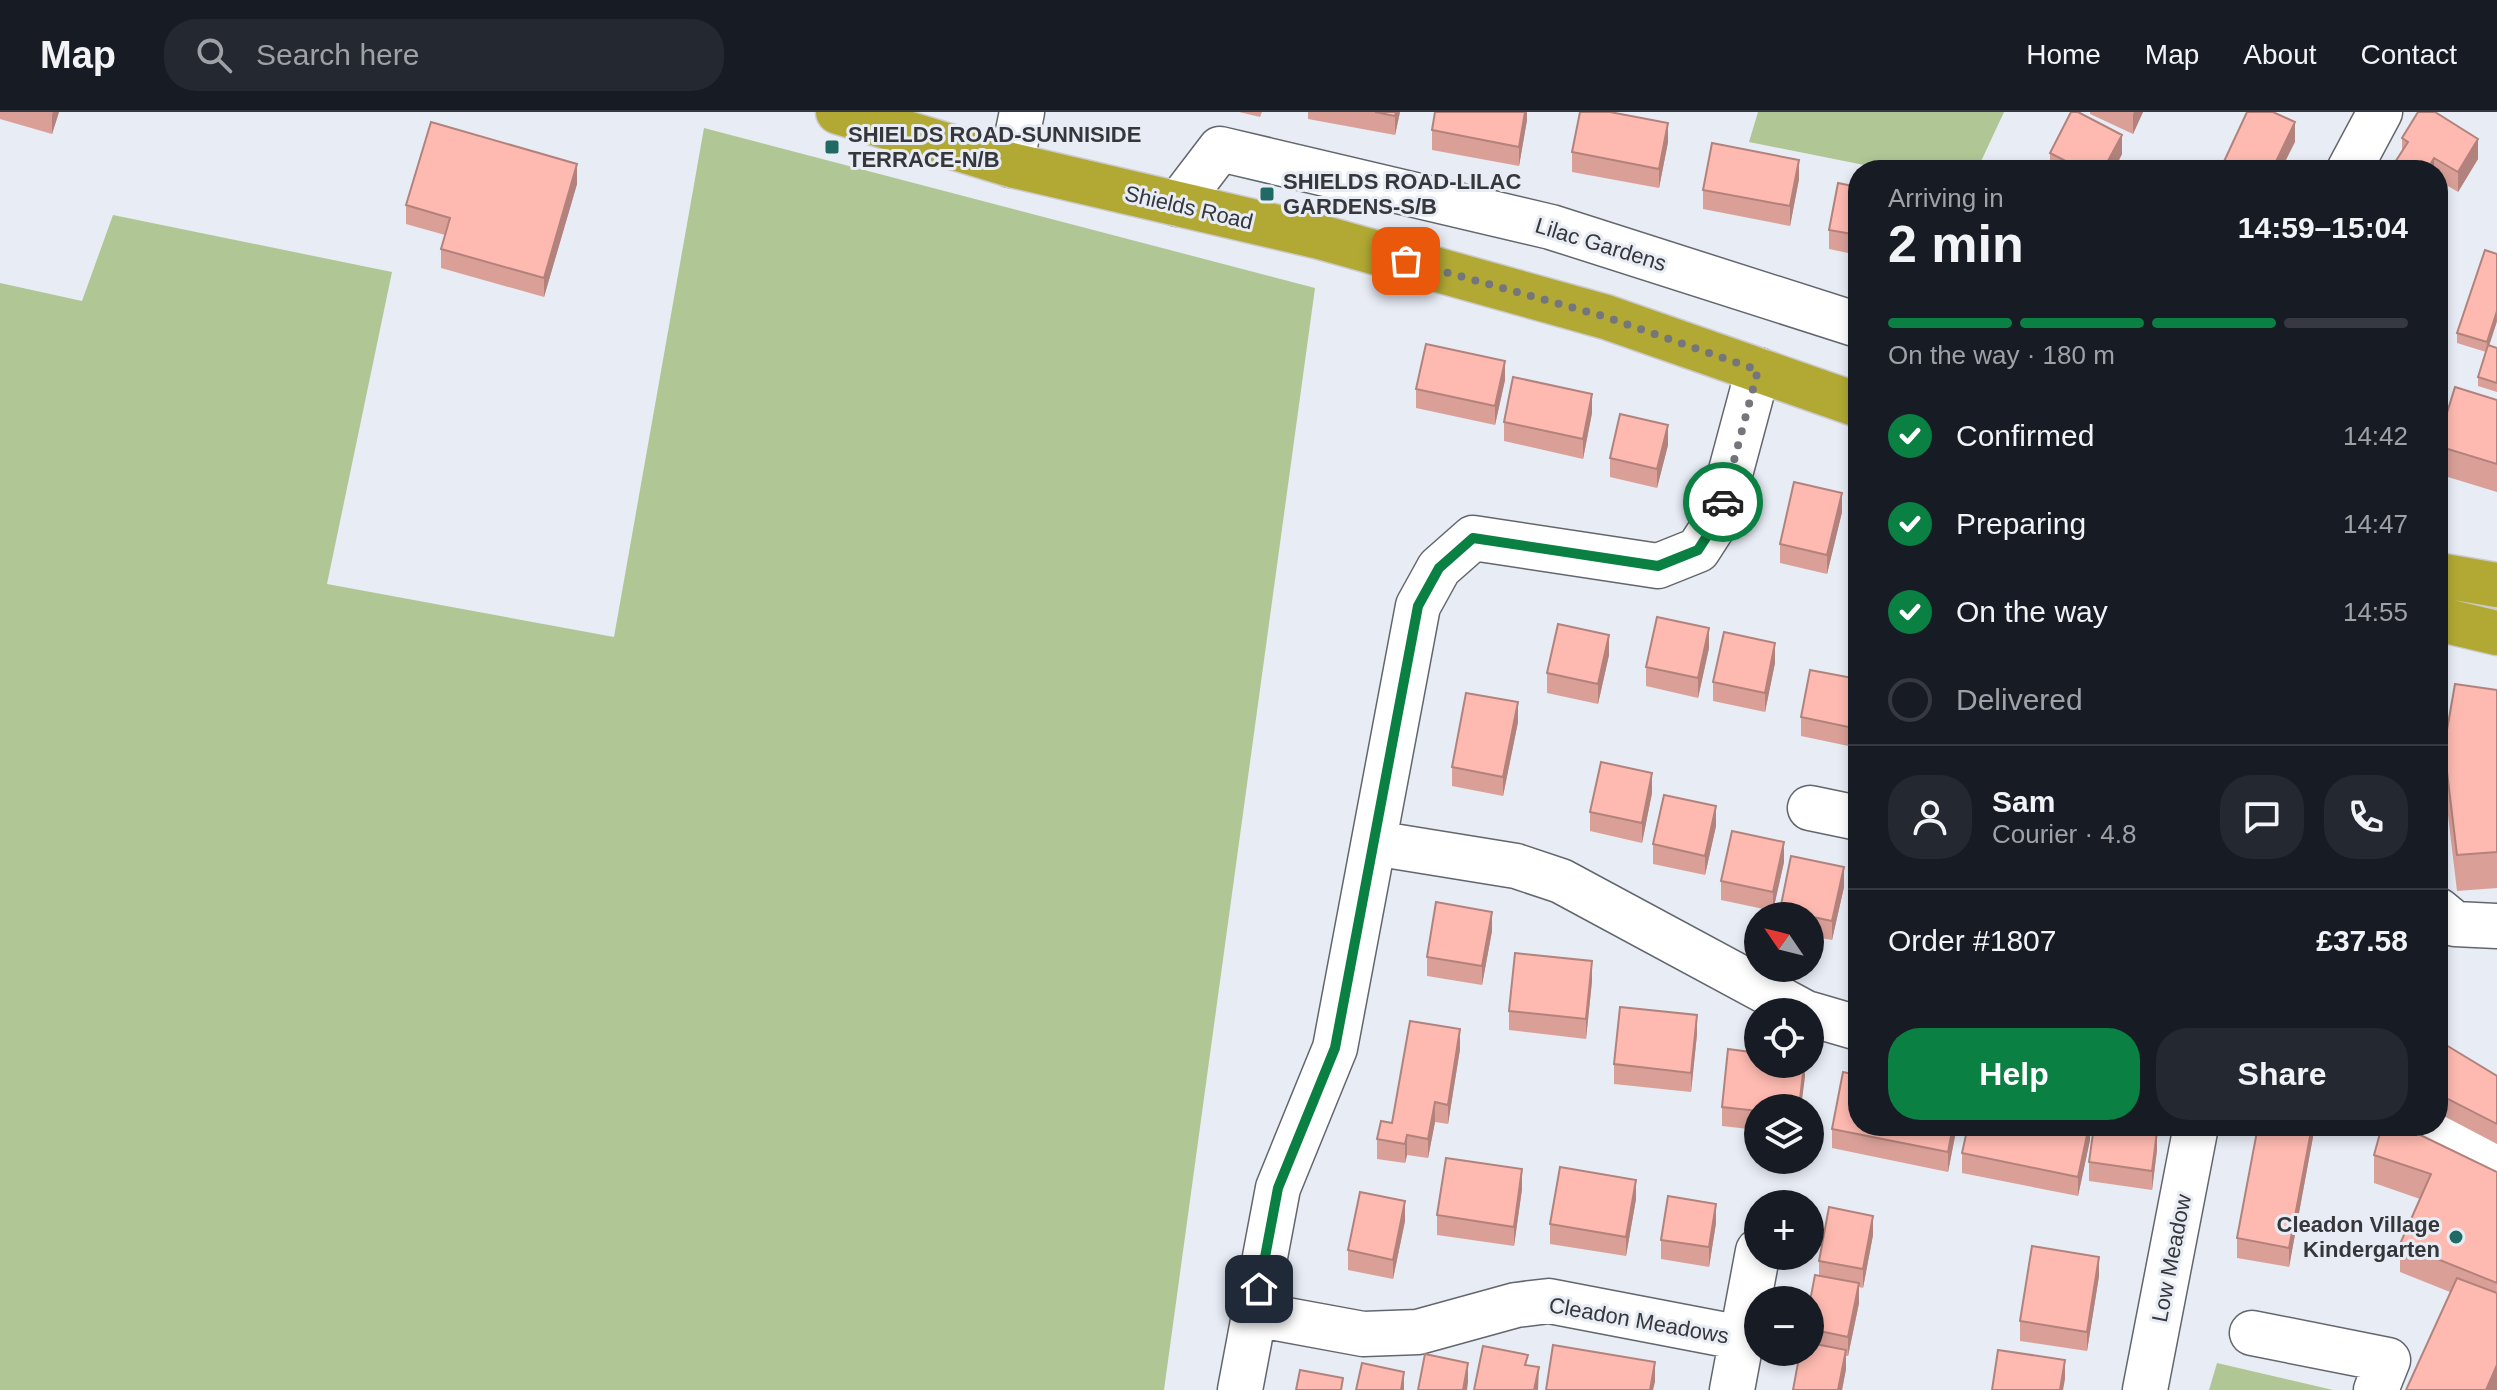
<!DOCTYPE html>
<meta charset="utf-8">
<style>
body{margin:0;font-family:Arial,sans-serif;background:#242831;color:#f1f3f6;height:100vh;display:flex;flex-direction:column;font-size:30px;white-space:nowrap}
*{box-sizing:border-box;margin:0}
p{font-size:26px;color:#9ea1a6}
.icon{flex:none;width:44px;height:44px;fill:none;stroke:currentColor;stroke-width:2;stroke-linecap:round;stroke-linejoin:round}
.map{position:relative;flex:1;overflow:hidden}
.drawer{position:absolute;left:1848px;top:48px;width:600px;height:976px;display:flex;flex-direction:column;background:#171b24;border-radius:32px;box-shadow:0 4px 12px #0003}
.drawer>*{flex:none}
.needle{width:52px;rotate:305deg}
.fabs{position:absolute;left:1744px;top:790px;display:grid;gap:16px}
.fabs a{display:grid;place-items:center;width:80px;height:80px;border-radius:50%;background:#171b24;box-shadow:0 4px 12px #0003;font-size:40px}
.pin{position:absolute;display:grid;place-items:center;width:68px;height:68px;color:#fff;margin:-34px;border-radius:16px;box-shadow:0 4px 12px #0006}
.courier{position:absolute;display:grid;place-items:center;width:80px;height:80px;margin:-40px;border:6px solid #0b8043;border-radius:50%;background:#fff;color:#222;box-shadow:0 2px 10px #0007}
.head em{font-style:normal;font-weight:800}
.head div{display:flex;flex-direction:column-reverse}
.head{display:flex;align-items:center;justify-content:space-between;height:136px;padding:0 40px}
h1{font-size:52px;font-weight:800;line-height:60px}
.bar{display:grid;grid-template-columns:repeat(4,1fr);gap:12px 8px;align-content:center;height:96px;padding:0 40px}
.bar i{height:10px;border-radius:6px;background:#363941}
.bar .current{background:#0b8043}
.bar p{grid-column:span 4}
.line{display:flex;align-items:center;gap:20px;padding:0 40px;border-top:2px solid #363941}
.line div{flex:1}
.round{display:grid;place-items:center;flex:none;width:84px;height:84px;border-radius:32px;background:#242831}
ol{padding:0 40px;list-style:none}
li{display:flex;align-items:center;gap:24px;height:88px}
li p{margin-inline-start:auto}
li .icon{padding:8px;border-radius:50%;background:#0b8043;color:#fff;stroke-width:4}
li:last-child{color:#9ea1a6}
li i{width:44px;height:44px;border:4px solid #363941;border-radius:50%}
.action{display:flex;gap:16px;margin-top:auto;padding:16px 40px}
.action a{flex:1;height:92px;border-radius:32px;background:#0b8043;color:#fff;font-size:32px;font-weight:800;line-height:92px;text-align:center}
.action a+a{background:#242831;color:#f1f3f6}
header{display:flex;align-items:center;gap:48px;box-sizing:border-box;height:112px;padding:0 40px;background:#171b24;border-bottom:2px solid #363941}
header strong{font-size:38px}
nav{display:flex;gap:44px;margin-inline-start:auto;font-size:28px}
.search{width:560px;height:72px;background:#242831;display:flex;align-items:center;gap:20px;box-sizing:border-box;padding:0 28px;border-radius:32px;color:#9ea1a6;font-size:30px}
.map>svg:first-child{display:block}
.green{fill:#b0c695}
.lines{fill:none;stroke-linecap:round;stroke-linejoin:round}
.minor-casing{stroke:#62666d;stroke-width:47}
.highway-casing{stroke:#cbcbcc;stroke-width:47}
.minor{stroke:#fff;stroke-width:44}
.highway{stroke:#b2a934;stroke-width:44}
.wall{fill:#daa098}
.shaded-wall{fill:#b2827c}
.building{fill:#febab1;stroke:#b2827c;stroke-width:2}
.done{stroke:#74767c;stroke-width:8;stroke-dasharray:0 14.4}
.route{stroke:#0b8043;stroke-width:10}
.poi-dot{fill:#206a63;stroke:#e8ecf5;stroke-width:3}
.labels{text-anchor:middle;stroke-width:6;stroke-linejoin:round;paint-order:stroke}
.poi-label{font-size:22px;font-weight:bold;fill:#36373b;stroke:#e8ecf5;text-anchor:start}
.street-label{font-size:22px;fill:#36373b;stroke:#e8ecf5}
</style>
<header>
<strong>Map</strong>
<div class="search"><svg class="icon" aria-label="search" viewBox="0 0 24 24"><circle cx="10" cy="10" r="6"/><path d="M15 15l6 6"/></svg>Search here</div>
<nav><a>Home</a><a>Map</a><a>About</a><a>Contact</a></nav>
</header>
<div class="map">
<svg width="2497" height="1278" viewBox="0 0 2497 1278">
<rect width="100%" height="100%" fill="#e8ecf5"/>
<!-- green -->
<path class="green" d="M1758,0h246l-27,58h-88l-140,-28z
M704,16l611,160 -151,1102h-1164v-1107l82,18 31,-86 279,57 -65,312 287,53z
M2217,1251l116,27h-124z"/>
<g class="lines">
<!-- minor casing -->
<g class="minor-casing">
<path id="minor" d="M1011,53l11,-53
M2349,58l31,-58
M1178,92l42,-55 331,78 307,98
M1810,696l48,10
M1374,731l142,23 45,15 243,131
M2438,798l17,14 42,2
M1810,902l48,14
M2433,1014l64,30
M1255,1202l108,20 55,-2 98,-27 33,-4 193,37
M2252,1221l136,27 -12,30
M1240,1278l38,-202 57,-140 83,-442 21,-38 34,-30 185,28 40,-16 20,-31 40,-149
M1732,1278l26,-139
M2145,1278l51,-264"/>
</g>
<!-- highway casing -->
<g class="highway-casing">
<path id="highway" d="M838,0l173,53 309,72 286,80 252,88
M2438,463l59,10
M2438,507l59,14"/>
</g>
<!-- minor -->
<use href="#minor" class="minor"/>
<!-- highway -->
<use href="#highway" class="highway"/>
</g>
<!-- wall -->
<path class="wall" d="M0,0h59l-7,22 -52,-15z
M1239,0h23l-2,5z
M1308,0h92l-5,23 -87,-16z
M1527,0v8l-8,46 -87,-16v-20z
M2090,0h53l-10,22 -43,-20z
M2402,26l76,21 -20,33 -20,-12v-10h-48l12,-19z
M1668,30l-9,46 -87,-16v-20z
M2050,41l72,1 -8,16h-64z
M1799,67l-9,47 -87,-17v-19z
M577,72l-33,113 -103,-29v-19l4,-14 -39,-11v-19z
M1858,75v68l-29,-6v-19z
M2497,209l-8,25 8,2v44l-19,-6v-9l8,-25 -29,-9v-10z
M1505,268l-10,45 -79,-17v-19z
M2497,288v92l-59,-18v-32z
M1592,301l-9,46 -79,-18v-19z
M1668,333l-11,43 -47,-11v-19z
M1842,400l-15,62 -47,-11v-19z
M1709,536l-11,50 -52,-12v-19z
M1609,543l-11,49 -51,-11v-20z
M1775,551l-10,49 -52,-11v-19z
M1858,567v69l-57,-12v-19z
M2497,578v198l-40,3 -13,-109v-35z
M1518,610l-15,74 -51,-10v-19z
M1652,681l-10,50 -52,-12v-19z
M1716,714l-11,49 -52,-11v-20z
M1784,750l-11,49 -52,-11v-19z
M1844,775l-12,53 -22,-4v-20h-30v-6z
M1492,819l-10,54 -55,-9v-19z
M1592,869l-6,58 -77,-9v-19z
M1697,922l-6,58 -77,-8v-20z
M1460,937l-12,75 -13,-2 -7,36 -21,-3 -2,8 -28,-4v-20z
M2438,946l59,18v68l-59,-31z
M1805,952v13l-47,31v22l-36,-4v-19z
M1858,1014h99l-9,46 -116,-24v-19z
M2090,1014v14l-12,56 -116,-23v-20z
M2258,1014h57l-26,141 -52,-9v-20z
M2410,1018l87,42v218l-47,-98 -50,-20v-28l20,-45 -46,-16v-28z
M2157,1038l-5,40 -63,-9v-19z
M1522,1077l-8,57 -77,-11v-20z
M1636,1087l-10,57 -76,-12v-20z
M1405,1109l-12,58 -45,-9v-20z
M1716,1111l-7,44 -48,-8v-19z
M1873,1123l-10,53 -4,-1v16l-11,53h-2v13l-4,21h-49l17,-38v-51l9,-25v-15z
M2099,1164l-12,75 -67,-10v-20z"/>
<!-- shaded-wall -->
<path class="shaded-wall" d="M53,0h6l-7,22v-19z
M1396,0h4l-5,23v-19z
M1525,0h2v8l-8,46v-19z
M2134,0h9l-10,22v-19z
M2295,10v20l-14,28h-9z
M1668,11v19l-9,46v-19z
M2122,23v19l-8,16h-11z
M2478,27v20l-20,33v-20z
M2434,46v12h-7z
M1799,48v19l-9,47v-20z
M577,52v20l-33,113v-19z
M2497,199v10l-10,31v-10z
M1505,249v19l-10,45v-19z
M1592,282v19l-9,46v-20z
M1668,313v20l-11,43v-19z
M1842,381v19l-15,62v-19z
M1709,516v20l-11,50v-20z
M1609,523v20l-11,49v-20z
M1775,531v20l-10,49v-19z
M1518,590v20l-15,74v-19z
M1652,661v20l-10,50v-20z
M1716,694v20l-11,49v-19z
M1784,730v20l-11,49v-19z
M1844,755v20l-12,53v-19z
M1492,800v19l-10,54v-19z
M1592,849v20l-6,58v-20z
M1697,903v19l-6,58v-19z
M1460,917v20l-12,75v-19z
M1804,952l1,13 -4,31h-2z
M1435,990v20l-7,36v-19z
M1953,1014h4l-9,46v-20z
M2089,1014h1v14l-12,56v-19z
M2312,1014h3l-26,141v-19z
M2157,1019v19l-5,40v-19z
M1407,1023v20l-2,8v-19z
M1522,1057v20l-8,57v-19z
M1636,1068v19l-10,57v-19z
M1405,1089v20l-12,58v-19z
M1716,1092v19l-7,44v-20z
M1873,1104v19l-10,53v-19z
M2099,1145v19l-12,75v-19z
M1859,1171v20l-11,53v-19z
M1846,1238v19l-4,21h-4z
M2065,1248v19l-2,11h-3z
M1655,1250v20l-2,8h-3z
M1468,1251v19l-1,8h-4z
M2497,1253v25h-11z
M1539,1255l-1,23h-4z
M1404,1260v18h-3z"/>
<!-- building -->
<path class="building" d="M1375,0h21l-1,4z
M1435,0h90l-6,35 -87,-17z
M1580,0h30l58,11 -9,46 -87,-17z
M2071,0h7l44,23 -19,35h-20l-33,-17z
M2247,0h26l22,10 -23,48h-52z
M2418,0h17l43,27 -20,33 -24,-14 -7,12h-37l18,-28 -6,-4z
M431,10l146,42 -33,114 -103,-29 9,-31 -44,-13z
M1712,31l87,17 -9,46 -87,-16z
M1838,71l20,4v48l-29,-5z
M2485,138l12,4v57l-10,31 -30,-9z
M1426,232l79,17 -10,45 -79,-17z
M2488,233l9,3v35l-19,-6z
M1513,265l79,17 -9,45 -79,-17z
M2455,275l42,13v64l-59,-18v-4z
M1620,302l48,11 -11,44 -47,-11z
M1794,370l48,11 -15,62 -47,-11z
M1657,505l52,11 -11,50 -52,-11z
M1558,512l51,11 -11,49 -51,-11z
M1724,520l51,11 -10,50 -52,-11z
M1810,558l48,9v50l-57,-12z
M2455,572l42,6v162l-40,3 -13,-108z
M1466,581l52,9 -15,75 -51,-10z
M1601,650l51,11 -10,50 -52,-11z
M1664,683l52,11 -11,50 -52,-12z
M1732,719l52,11 -11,50 -52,-11z
M1791,744l53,11 -12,54 -52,-11z
M1436,790l56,10 -10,54 -55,-9z
M1515,841l77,8 -6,58 -77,-8z
M1620,895l77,8 -6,58 -77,-9z
M1410,909l50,8 -12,76 -13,-3 -7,37 -21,-4 -2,9 -28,-5 4,-18 11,2z
M2446,933l51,31v48l-59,-30v-36z
M1728,937l30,4v11h46l-5,44h-41v3l-36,-4z
M1843,960l15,3v51h95l-5,26 -116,-23z
M1968,1014h121l-11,51 -116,-24z
M2094,1014h31l32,5 -5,40 -63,-9z
M2258,1014h54l-23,122 -52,-10z
M2382,1014h28v4l87,42v111l-97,-39 31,-70 -57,-19z
M1446,1046l76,11 -8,58 -77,-12z
M1560,1055l76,13 -10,57 -76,-13z
M1360,1080l45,9 -12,59 -45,-10z
M1668,1084l48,8 -7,43 -48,-7z
M1829,1095l44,9 -10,53 -44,-8z
M2032,1134l67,11 -12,75 -67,-11z
M1815,1163l44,8 -11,54 -38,-8v-28z
M2457,1166l40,15v72l-11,25h-80z
M1810,1231l36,7 -8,40h-45l7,-38h10z
M1553,1233l102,17 -5,28h-104z
M1483,1234l45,9 -3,10 14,2 -5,23h-60z
M1998,1238l67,10 -5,30h-68z
M1425,1242l43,9 -5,27h-45z
M1362,1251l42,9 -3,18h-45z
M1300,1258l43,8 -2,12h-45z"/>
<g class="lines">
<!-- done -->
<path class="done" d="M1406,149l200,56 152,53 -35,132"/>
<!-- route -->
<path class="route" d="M1259,1177l19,-101 57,-140 83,-442 21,-38 34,-30 185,28 40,-16 20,-31 5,-17"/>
</g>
<!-- markers -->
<g class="poi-dot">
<rect x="824" y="27" width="16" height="16" rx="4"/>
<rect x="1259" y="74" width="16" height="16" rx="4"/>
<circle cx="2456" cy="1125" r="8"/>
</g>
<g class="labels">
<!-- poi labels -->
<g class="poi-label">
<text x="848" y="30">SHIELDS ROAD-SUNNISIDE<tspan x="848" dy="25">TERRACE-N/B</tspan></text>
<text x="1283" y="77">SHIELDS ROAD-LILAC<tspan x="1283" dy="25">GARDENS-S/B</tspan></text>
<text x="2440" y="1120" text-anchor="end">Cleadon Village<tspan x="2440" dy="25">Kindergarten</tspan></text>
</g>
<!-- street labels -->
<g class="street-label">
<text transform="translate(1189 95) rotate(13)" y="8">Shields Road</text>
<text transform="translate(1601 132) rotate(17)" y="8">Lilac Gardens</text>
<text transform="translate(2171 1146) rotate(-79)" y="8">Low Meadow</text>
<text transform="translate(1639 1208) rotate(10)" y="8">Cleadon Meadows</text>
</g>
</g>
</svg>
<div class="fabs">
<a><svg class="needle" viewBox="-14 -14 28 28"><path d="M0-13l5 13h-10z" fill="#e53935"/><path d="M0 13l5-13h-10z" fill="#9ea1a6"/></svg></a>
<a><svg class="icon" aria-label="locate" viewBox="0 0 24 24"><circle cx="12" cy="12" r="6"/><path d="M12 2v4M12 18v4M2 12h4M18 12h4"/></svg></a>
<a><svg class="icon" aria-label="layers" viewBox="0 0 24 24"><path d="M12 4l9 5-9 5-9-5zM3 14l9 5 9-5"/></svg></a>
<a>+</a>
<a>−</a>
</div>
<div class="pin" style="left:1406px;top:149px;background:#ea580c"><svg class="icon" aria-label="bag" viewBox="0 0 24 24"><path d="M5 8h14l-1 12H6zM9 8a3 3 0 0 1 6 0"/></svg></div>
<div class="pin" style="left:1259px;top:1177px;background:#1f2937"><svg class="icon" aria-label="home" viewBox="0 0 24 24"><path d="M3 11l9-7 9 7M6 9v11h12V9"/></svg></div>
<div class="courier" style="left:1723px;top:390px"><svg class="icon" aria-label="car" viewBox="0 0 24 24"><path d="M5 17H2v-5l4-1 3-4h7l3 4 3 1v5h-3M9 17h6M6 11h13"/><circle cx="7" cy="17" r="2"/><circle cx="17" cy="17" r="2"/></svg></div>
<section class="drawer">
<div class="head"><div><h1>2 min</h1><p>Arriving in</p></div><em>14:59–15:04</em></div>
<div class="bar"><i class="current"></i><i class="current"></i><i class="current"></i><i></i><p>On the way · 180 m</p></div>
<ol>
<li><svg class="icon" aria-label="check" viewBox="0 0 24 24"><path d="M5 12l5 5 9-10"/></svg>Confirmed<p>14:42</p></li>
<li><svg class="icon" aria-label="check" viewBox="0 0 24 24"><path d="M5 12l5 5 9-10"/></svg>Preparing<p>14:47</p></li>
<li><svg class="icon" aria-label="check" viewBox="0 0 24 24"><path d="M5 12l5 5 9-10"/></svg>On the way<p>14:55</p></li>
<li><i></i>Delivered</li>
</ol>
<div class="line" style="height:144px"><a class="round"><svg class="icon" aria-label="person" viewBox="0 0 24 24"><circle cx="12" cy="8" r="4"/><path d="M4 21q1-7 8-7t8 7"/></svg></a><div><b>Sam</b><p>Courier · 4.8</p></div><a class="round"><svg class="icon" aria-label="chat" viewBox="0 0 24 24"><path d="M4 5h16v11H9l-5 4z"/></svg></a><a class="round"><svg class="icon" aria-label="phone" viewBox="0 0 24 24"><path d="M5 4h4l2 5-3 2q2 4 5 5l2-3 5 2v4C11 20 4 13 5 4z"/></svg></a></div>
<div class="line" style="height:104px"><div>Order #1807</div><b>£37.58</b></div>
<div class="action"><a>Help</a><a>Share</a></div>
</section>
</div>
